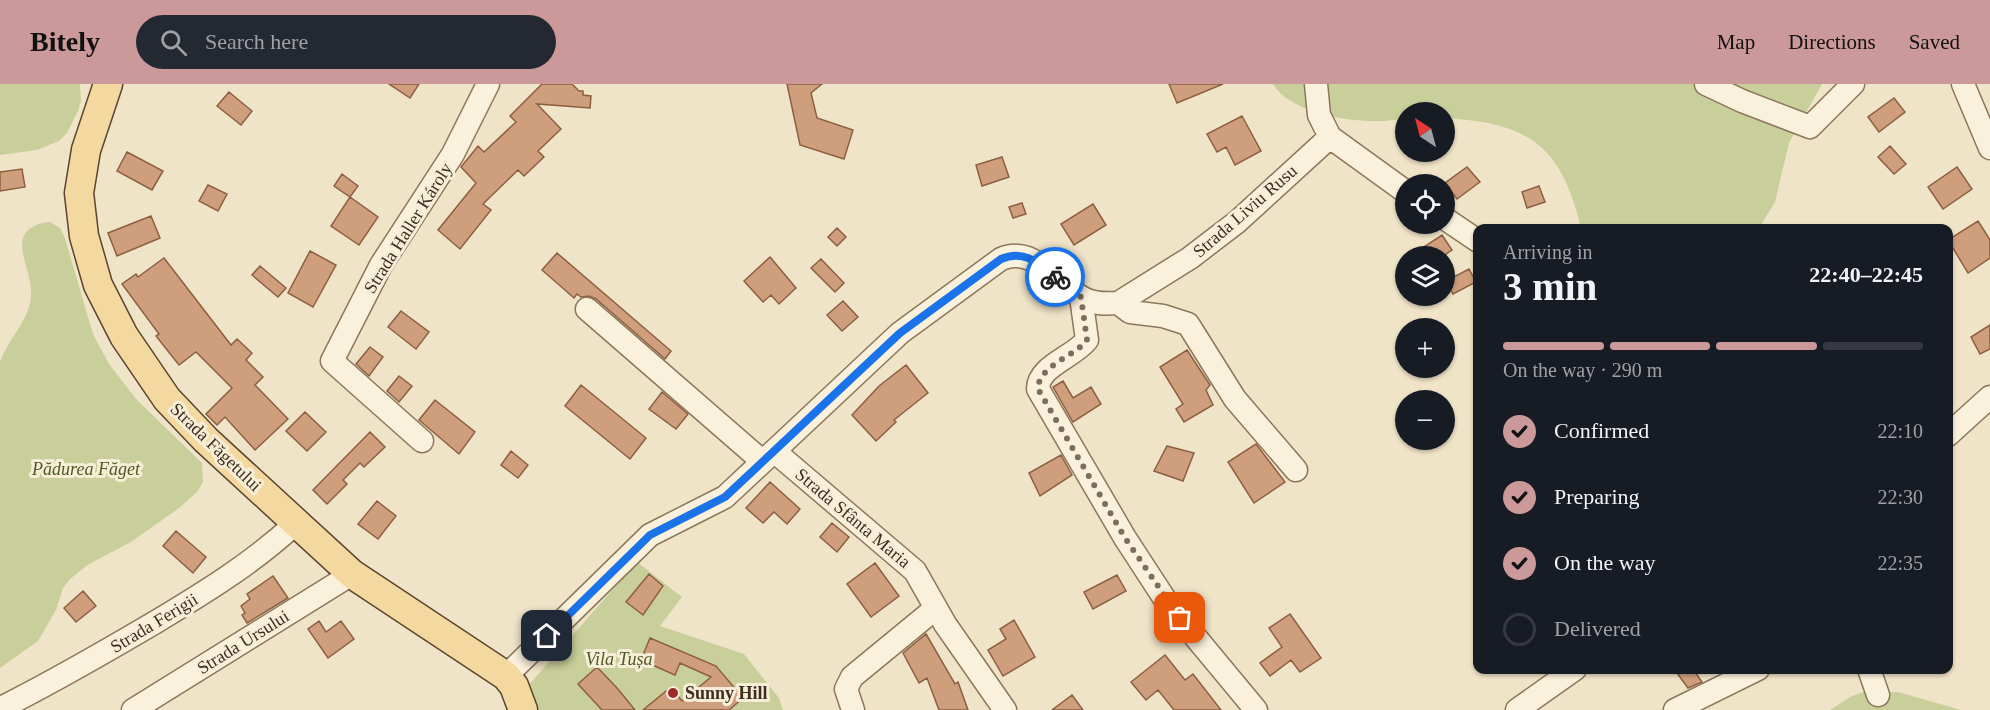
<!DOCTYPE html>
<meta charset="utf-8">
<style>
body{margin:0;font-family:"Times New Roman",serif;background:#242831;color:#f1f3f6;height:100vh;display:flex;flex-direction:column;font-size:22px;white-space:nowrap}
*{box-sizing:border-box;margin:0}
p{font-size:20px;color:#9ea1a6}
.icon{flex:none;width:33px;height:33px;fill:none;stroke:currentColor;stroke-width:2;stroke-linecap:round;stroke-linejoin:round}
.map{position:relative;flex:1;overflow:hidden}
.sheet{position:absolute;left:1473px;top:140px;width:480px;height:450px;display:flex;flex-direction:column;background:#171b24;border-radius:12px;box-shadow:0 2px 4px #0004}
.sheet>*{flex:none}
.needle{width:39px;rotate:324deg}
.controls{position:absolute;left:1395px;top:18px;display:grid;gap:12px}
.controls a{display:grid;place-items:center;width:60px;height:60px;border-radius:50%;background:#171b24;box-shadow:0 2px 4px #0004;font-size:30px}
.pin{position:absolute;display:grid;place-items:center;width:51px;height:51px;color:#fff;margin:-26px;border-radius:12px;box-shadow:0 3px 9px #0006}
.courier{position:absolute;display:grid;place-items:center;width:60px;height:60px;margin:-30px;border:4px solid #1a73e8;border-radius:50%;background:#fff;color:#222;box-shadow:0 2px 8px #0007}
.overview em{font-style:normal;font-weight:700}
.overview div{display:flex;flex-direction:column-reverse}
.overview{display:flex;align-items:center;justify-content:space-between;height:102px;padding:0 30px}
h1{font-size:39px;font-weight:700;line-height:45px}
.bar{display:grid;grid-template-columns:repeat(4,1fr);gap:9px 6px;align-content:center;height:72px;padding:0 30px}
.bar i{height:8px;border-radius:4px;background:#363941}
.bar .on{background:#cc999b}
.bar p{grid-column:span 4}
ol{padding:0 30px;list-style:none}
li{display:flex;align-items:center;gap:18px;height:66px}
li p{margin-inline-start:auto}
li .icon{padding:6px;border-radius:50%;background:#cc999b;color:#111;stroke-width:4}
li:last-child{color:#9ea1a6}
li i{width:33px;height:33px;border:3px solid #363941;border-radius:50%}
header{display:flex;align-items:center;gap:36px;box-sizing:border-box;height:84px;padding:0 30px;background:#cc999b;color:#111}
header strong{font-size:28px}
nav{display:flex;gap:33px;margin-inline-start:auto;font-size:21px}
.search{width:420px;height:54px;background:#242831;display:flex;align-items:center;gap:15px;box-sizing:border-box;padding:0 21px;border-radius:33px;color:#9ea1a6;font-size:22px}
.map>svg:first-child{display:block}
.green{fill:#c9cf9b}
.building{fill:#cf9f7d;stroke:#8d5f41;stroke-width:1.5}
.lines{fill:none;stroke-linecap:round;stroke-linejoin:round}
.minor-casing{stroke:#8d765c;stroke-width:25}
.major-casing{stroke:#5b4430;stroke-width:31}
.minor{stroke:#faf1dc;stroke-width:22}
.major{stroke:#f3d9a0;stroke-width:28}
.done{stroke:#7c6e5b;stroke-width:6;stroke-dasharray:0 10.8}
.route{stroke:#1a73e8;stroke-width:8}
.poi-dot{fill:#9e2a2b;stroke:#f7eed8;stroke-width:2}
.labels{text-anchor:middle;stroke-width:6;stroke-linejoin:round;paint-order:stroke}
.street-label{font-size:18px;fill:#3d2e20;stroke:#f7eed8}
.park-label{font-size:18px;font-style:italic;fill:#4d5a26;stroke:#f7eed8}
.poi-label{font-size:18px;font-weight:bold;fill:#3d2e20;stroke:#f7eed8;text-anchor:start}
</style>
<header>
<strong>Bitely</strong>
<div class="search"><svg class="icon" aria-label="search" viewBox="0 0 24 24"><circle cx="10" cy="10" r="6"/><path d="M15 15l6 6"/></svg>Search here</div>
<nav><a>Map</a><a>Directions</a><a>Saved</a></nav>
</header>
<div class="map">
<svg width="1990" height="626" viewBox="0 0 1990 626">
<rect width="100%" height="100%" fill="#f0e4c8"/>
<!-- green -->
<path class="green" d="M0,0h80l1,17 -3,10 -11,22 -8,8 -22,9 -37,5z
M1273,0h549l-33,59 -14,59 -16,26h-178c-20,-83 -52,-105 -136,-110l-1,-6h-38l-1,6c-33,9 -113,-1 -132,-34z
M50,138l10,6 5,10 28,96 16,30 28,36 65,63 1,19 -6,10 -18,16 -48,34 -42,22 -19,15 -7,9 -7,22 -18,31 -38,27v-306c8,-23 30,-42 31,-67 2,-28 -31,-67 19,-73z
M637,478l45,35 -22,29 84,28 35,44 4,12h-244l-13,-22z
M1863,608h35l63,18h-131l22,-14z"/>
<!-- building -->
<path class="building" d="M389,0h30l-9,14z
M542,0h30l7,7h4v4l8,1 -1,12 -53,-4 24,25 -23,22 6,6 -20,19 -6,-6 -35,34 8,6 -31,39 -22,-19 38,-47 -15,-16 17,-21 6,6 32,-30 -6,-6z
M787,0h35l-11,9 6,25 36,12 -9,29 -44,-14z
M1169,0h54l-46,19z
M229,8l23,19 -11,14 -24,-19z
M1894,14l11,14 -26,20 -11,-15z
M1242,32l19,35 -26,14 -9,-18 -9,5 -10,-18z
M1890,62l16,18 -12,10 -16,-17z
M127,68l36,19 -11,19 -35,-19z
M1002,73l7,20 -27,9 -6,-21z
M1467,83l13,15 -23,17 -12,-16z
M1957,83l15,22 -29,20 -15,-22z
M22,85l3,18 -25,4v-19z
M342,90l16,12 -8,11 -16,-11z
M208,101l19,9 -9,17 -19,-10z
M1539,102l6,16 -18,6 -5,-16z
M350,113l28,20 -19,28 -28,-19z
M1022,119l4,11 -13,4 -4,-11z
M1093,120l13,21 -32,20 -13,-21z
M151,132l9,22 -43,18 -9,-23z
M1978,137l12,19v18l-22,15 -20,-33z
M837,144l9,9 -9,9 -9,-9z
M1442,151l10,15 -9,6h-33z
M310,167l26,14 -23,42 -25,-14z
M557,169l114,98 -6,8 -69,-60 -7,-3 -8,1 -4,-3 -3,4 -32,-28z
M770,173l26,31 -17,16 -8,-9 -8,7 -19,-21z
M164,174l67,87 6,-6 15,14 -6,7 17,17 -8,8 33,34 -33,31 -30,-33 -8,8 -11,-11 26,-26 -36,-36 -17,13 -23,-29 3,-2 -37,-50 14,-10 2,3z
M821,175l23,24 -9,9 -24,-24z
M260,182l26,22 -8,9 -26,-22z
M1469,185l7,13 -23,12 -7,-13z
M843,217l15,16 -16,14 -15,-16z
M401,227l28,21 -13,17 -28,-22z
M1990,241v24l-10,5 -9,-17z
M370,263l13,10 -14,19 -13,-12z
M1187,266l23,35 -4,5 7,15 -29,17 -8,-13 7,-5 -23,-37z
M906,281l22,28 -34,27 2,2 -20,19 -24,-26 27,-29z
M399,292l13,10 -13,16 -12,-11z
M1063,297l10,17 18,-11 10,17 -28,18 -20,-35z
M581,301l65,53 -16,21 -65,-53z
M662,308l26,22 -12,15 -27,-20z
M435,316l40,32 -16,22 -40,-34z
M305,328l21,20 -19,19 -21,-20z
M370,348l15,15 -21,20 -4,-4 -17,17 4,4 -20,20 -14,-14z
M1256,360l29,38 -31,21 -26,-41z
M1167,362l27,7 -11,28 -29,-10z
M511,367l17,14 -10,13 -17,-13z
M1061,371l11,20 -32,21 -11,-23z
M770,398l30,27 -13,15 -13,-12 -11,11 -17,-15z
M377,417l19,15 -18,23 -20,-15z
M832,439l17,14 -12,15 -17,-15z
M176,447l30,26 -13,16 -30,-27z
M875,479l24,33 -28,21 -24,-33z
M649,490l14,12 -20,29 -17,-13z
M1117,491l9,16 -33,18 -9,-17z
M273,492l15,22 -41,25 -5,-8 3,-2 -4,-7 9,-7 -3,-5z
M83,507l13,15 -20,16 -12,-14z
M1290,530l31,44 -21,14 -9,-12 -21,16 -10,-13 22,-16 -13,-19z
M1014,536l21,37 -32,19 -15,-26 18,-11 -6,-10z
M319,537l7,11 15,-11 13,18 -26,19 -20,-29z
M926,550l29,50 3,-2 10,28h-29l-12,-32 -8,5 -16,-30z
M650,554l66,28 27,32 -14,12h-86l28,-23 11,14 29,-24 -31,-14 -5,12 -34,-15z
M1165,571l20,25 8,-6 28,36h-47l-16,-20 -12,10 -15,-18z
M597,583l20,21 18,22h-33l-24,-26z
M1674,585h19l9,13 -14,6z
M1072,611l11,15h-31z"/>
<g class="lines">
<!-- minor casing -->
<g class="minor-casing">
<path id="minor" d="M1316,0l3,31 11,22 76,55
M1706,0l36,17 68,26 43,-43
M1963,0l27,64
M1444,134l34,23
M1081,213l6,43c-13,17 -49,26 -49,49l87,149 43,66 88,106
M1118,219l12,9 33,4 25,8 47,75 61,71
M587,225l175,152
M1948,351l42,-38
M422,357l-90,-80 49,-96 72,-111 35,-70
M774,367l141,120 30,53 60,86
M1869,585l9,26
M506,592l144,-141 75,-38 175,-164 101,-74c32,-14 54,22 80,38 11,7 24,7 37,6l72,-45 47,-36 93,-85
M1,624c52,-26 102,-55 153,-85 50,-30 99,-60 142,-100
M133,626l219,-136
M853,626l-7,-21 6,-12 84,-69
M1517,626l58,-41
M1675,626l83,-41"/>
</g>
<!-- major casing -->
<g class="major-casing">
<path id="major" d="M108,0l-22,66 -7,43 5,43 14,49 26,51 43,63 39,41 146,134 154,102 8,10 9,24"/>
</g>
<!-- minor -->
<use href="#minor" class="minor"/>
<!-- major -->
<use href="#major" class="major"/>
</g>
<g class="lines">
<!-- done -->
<path class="done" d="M1055,193l26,20 6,43c-13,17 -49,26 -49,49l87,149 55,80"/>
<!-- route -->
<path class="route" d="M547,552l103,-101 75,-38 175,-164 101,-74c23,-10 37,4 54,18"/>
</g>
<!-- markers -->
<circle class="poi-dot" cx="673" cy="609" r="6"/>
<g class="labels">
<!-- street labels -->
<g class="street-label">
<text transform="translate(1245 127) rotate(-41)" y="6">Strada Liviu Rusu</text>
<text transform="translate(408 144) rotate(-58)" y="6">Strada Haller Károly</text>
<text transform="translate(216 363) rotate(44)" y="6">Strada Făgetului</text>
<text transform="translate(853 434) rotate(40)" y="6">Strada Sfânta Maria</text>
<text transform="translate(154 539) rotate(-31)" y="6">Strada Ferigii</text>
<text transform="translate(243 558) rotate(-32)" y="6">Strada Ursului</text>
</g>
<!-- park labels -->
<g class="park-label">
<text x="86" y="391">Pădurea Făget</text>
<text x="619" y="581">Vila Tușa</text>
</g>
<!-- poi labels -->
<g class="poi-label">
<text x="685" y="615">Sunny Hill</text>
</g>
</g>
</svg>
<div class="controls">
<a><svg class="needle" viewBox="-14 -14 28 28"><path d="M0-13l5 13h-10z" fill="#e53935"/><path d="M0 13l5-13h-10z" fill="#9ea1a6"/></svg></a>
<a><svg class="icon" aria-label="locate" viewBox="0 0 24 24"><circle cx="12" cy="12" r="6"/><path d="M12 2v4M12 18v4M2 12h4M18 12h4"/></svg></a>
<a><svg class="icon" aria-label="layers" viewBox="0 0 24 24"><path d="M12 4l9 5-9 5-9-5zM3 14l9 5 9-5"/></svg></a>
<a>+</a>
<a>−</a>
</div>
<div class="pin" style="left:1180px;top:534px;background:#ea580c"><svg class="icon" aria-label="bag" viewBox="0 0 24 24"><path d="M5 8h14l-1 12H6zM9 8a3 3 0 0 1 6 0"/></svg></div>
<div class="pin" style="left:547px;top:552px;background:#1f2937"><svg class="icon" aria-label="home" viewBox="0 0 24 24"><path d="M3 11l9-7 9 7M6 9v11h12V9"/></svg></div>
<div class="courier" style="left:1055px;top:193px"><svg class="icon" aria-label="bike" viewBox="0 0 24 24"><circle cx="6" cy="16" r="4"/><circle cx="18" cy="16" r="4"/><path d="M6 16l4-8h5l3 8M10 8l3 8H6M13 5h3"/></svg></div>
<section class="sheet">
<div class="overview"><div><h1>3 min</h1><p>Arriving in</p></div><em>22:40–22:45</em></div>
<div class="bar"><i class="on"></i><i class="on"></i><i class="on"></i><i></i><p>On the way · 290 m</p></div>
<ol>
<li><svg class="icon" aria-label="check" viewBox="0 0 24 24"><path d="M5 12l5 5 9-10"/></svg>Confirmed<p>22:10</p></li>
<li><svg class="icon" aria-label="check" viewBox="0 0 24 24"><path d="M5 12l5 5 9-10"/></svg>Preparing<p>22:30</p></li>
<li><svg class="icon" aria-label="check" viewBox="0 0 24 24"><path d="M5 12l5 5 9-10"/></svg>On the way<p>22:35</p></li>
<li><i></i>Delivered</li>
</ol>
</section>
</div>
